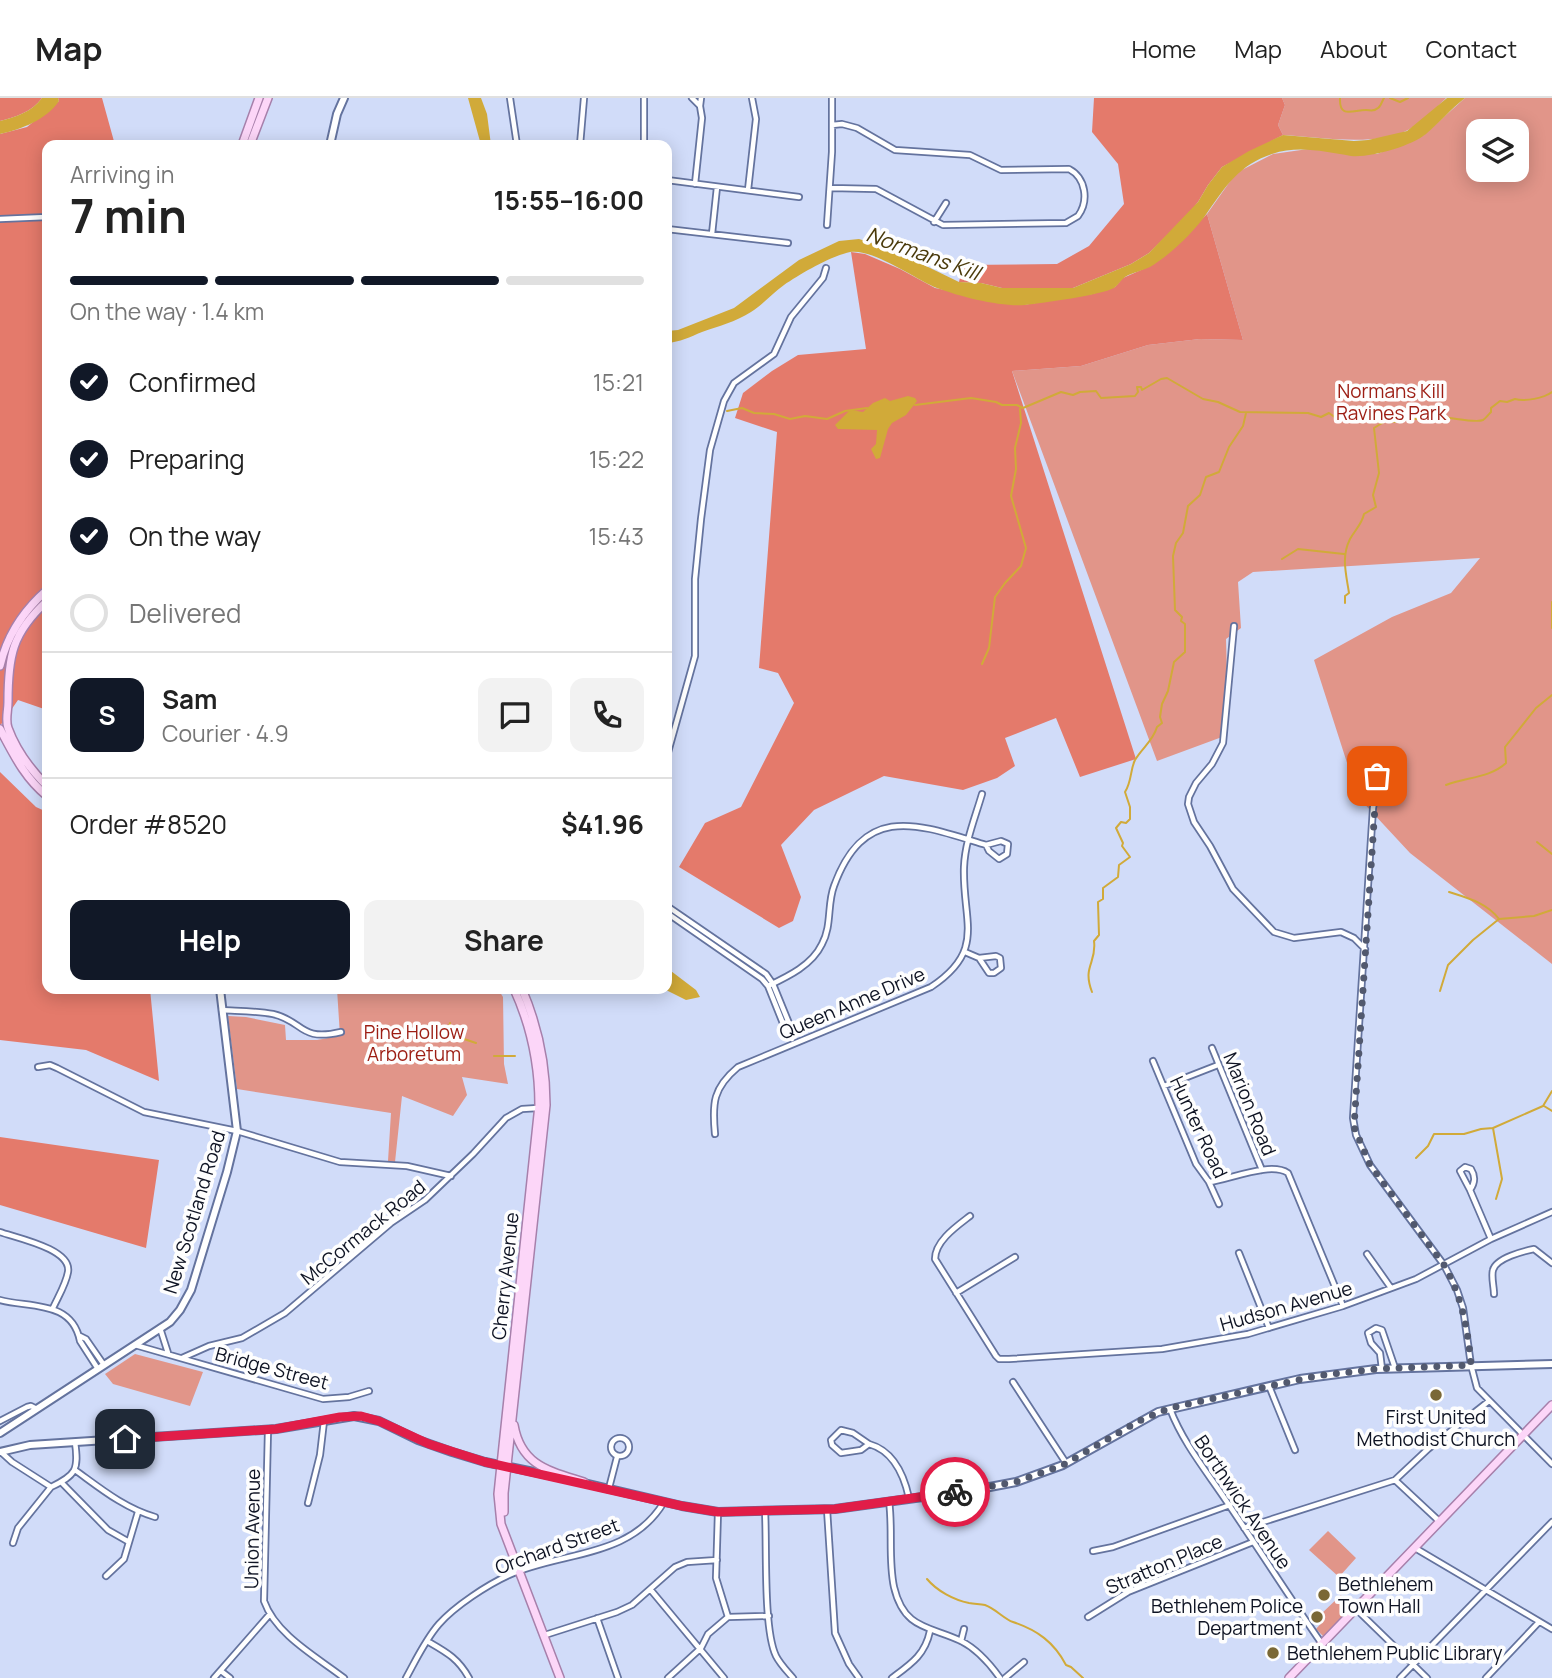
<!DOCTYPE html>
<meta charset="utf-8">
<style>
body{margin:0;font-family:Manrope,sans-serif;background:#f2f2f2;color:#222;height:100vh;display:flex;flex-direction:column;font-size:26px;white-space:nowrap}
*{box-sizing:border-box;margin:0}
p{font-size:23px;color:#767676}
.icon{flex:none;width:38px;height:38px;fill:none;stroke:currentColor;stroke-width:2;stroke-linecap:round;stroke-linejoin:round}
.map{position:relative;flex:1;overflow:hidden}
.panel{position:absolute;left:42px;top:42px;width:630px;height:854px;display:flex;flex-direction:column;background:#fff;border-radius:14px;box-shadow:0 4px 18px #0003}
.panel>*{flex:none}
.buttons{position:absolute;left:1466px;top:21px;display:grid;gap:14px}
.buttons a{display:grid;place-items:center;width:63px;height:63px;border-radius:14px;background:#fff;box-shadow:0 4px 18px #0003;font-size:35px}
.pin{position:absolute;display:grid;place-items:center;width:60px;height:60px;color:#fff;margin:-30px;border-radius:14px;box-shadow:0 4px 10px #0006}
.courier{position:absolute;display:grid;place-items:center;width:70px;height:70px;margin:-35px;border:5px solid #e11d48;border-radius:50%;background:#fff;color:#222;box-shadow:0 2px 9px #0007}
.summary em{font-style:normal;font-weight:700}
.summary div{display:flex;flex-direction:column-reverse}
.summary{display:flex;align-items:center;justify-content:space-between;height:119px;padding:0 28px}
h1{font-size:46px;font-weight:700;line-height:52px}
.bar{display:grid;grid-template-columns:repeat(4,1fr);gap:10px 7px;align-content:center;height:84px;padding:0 28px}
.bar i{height:9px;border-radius:5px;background:#e0e0e0}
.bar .active{background:#111827}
.bar p{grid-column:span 4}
.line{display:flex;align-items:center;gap:18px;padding:0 28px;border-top:2px solid #e0e0e0}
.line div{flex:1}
.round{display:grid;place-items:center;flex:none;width:74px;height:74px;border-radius:14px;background:#f2f2f2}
ol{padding:0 28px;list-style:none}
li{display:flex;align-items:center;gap:21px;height:77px}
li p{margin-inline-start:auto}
li .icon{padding:7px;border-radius:50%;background:#111827;color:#fff;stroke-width:4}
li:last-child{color:#767676}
li i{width:38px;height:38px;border:4px solid #e0e0e0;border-radius:50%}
.button{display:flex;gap:14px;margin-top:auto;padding:14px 28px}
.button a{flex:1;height:80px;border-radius:14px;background:#111827;color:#fff;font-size:28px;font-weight:700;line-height:80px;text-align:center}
.button a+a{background:#f2f2f2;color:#222}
header{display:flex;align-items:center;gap:42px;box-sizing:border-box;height:98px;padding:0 35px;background:#fff;border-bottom:2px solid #e0e0e0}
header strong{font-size:33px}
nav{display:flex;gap:38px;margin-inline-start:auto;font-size:24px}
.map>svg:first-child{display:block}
.green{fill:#e19589;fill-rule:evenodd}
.forest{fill:#e47a6b}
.water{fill:#d1aa39}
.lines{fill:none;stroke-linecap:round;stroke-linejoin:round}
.stream{stroke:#d1aa39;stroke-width:2}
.street-casing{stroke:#64739e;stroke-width:8}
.secondary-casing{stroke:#64739e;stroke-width:10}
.primary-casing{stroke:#a780ab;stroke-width:10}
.street{stroke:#fff;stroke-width:4.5}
.secondary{stroke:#fff;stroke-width:6}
.primary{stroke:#fcd6f8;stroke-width:7}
.done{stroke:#52596e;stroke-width:7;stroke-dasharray:0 12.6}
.route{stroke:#e11d48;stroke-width:9}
.poi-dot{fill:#7a6836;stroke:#fefefe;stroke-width:2.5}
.labels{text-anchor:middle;stroke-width:7;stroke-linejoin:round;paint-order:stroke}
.park-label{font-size:19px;fill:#9c1d13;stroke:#fefefe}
.street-label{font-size:19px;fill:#0e1323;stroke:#fefefe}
.poi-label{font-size:19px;fill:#0e1323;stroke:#fefefe;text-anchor:start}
.water-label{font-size:21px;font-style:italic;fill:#4a3a0a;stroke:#fefefe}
</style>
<header>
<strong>Map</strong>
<nav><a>Home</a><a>Map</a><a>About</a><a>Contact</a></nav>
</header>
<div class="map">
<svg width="1552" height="1580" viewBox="0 0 1552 1580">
<rect width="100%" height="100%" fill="#d1dcf9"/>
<!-- green -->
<path class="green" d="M1282,0h164c-11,11 -24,24 -38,32 -32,17 -89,7 -125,5l-5,-10 7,-20z
M1465,0h87v866l-142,-111 -52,-56 -44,-137 78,-43 59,-24 29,-35 -227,14 -15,10 3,46 -15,11 1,36 -5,62 -65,24 -145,-390 69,-5 67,-21 52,-6 43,1 -36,-126 29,-41 37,-19 35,-5 69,5 47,-19zM1479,33h38v39h-38z
M337,891h161l5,8 1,67 4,20 -46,-7 5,18 -14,21 -51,-20 -7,66 -7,-1 3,-48 -154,-24 -9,-73 18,1 39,8 1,15h31l23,-4z
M135,1256l68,18 -13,34 -77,-22 -8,-10z
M1328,1433l28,27 -17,19 -30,-27z
M1341,1497l9,16 -25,27 -9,-9 8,-9 -4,-5z"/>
<!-- forest -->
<path class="forest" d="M0,0h42c-10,14 -27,19 -42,23z
M58,0h44l13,47h-68v565l-29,-10 -18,26v-592l27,-7 32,-26z
M1094,0h188l3,7 -7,20 5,10 -61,32 -14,18 -10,17 -13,16 -36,35 -18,11 -58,24h-71l-21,-5 -22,-1 4,-17 94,-1 32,-18 35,-42 -6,-40 -26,-32z
M1207,116l36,126 -43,-1 -52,6 -67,21 -69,5 124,388 -56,18 -24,-59 -51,20 10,28 -18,12 -34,12 -79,-14 -70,34 -33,35 20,52 -8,24 -14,7 -100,-61 26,-44 36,-16 53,-104 -16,-30 -19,-5 18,-236 -42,-14 8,-25 29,-22 26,-16 68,-6 -15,-97 14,2 35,15 35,19 88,17 69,-11 23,-7 8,-9 27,-12 21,-16z
M0,674l36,35 11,5v177h103l9,92 -73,-31 -86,-10z
M0,1039l159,23 -13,88 -146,-43z"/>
<!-- water -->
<path class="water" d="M42,0h16l1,3c-13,19 -37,28 -59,33v-13c15,-4 32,-9 42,-23z
M468,0h13l6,16 4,31h-10z
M1447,0h18c-14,11 -25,24 -39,36 -15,12 -55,24 -75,22 -26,-4 -52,-11 -79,-2 -33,11 -46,32 -65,59 -13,19 -37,42 -57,54 -8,4 -17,5 -25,10 -4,3 -7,8 -11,11 -13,7 -71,15 -89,17 -24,2 -64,-8 -88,-17 -21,-8 -64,-40 -87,-36 -19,4 -50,22 -66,33 -12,9 -21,19 -33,27 -16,10 -32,14 -49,20 -12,5 -22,10 -35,11v-12l11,-1 56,-22 65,-48 40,-19 20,-2 32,10 68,33 22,1 21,5h71l58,-24 18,-11 49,-51 10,-17 14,-18 27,-16 34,-16 71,6 14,-1 39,-9z
M908,298l7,2 2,3 -11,14 -14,8 -4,6 -8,29 -4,1 -5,-10 5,-5 1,-14 -39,-1 -3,-4 15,-15 13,2 10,-9 12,-5 5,3z
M667,870l29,22 4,7 -14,3 -22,-11h3z"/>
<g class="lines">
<!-- stream -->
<path class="stream" d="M1340,0c-1,21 13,12 26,12 4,0 8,2 12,-2 3,-2 4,-7 6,-10
M1390,0l10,4 8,-4
M915,307l56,-7 25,4 6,3h15l6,3 38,-16 12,3 7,-3 16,-1 5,7 34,-2 3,-4 -1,-5h4l1,3 19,-11 6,-1 36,21 15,3 22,10 68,1 13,4 8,-4 7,5 2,-6 7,-1 7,8 8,-4 30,-2 23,6h11l4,3 4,-5c13,-2 42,7 51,3 2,-1 7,-7 8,-8v-4l9,-7 7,1 8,-3c10,3 29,-1 37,-7
M727,313l15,-3 12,5 20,1 16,5 15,-3 22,3 18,-8 22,-3
M1282,461l16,-10 46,5
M1552,504v26
M1345,505v-7l4,-3c-3,-20 -8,-36 1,-54 5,-9 12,-15 14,-25l12,-7 -3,-12 6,-22 -5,-45 13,-8 8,2 8,-6
M982,566l7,-16 6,-51 10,-14 16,-17 5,-18 -15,-52 5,-27 -1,-21 6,-25 -1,-14
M1446,687c20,-8 44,-7 60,-22l-1,-16 31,-39 16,-13
M1537,744l15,12
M1449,794c19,6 38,11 50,27
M1440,893l8,-26 25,-25 26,-21 35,-3 18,-6
M1092,894c-10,-26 5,-29 2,-51l5,-6 -1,-33 5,-3v-11l15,-11 1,-12 11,-8 -8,-11 1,-3 -7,-15 5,-6 5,1 4,-4v-12l-5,-15c7,-11 5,-22 10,-32 7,-12 18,-19 22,-33l5,-4 -2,-6 2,-13 6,-13 6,-29 11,-10v-28l-4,-3 1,-4 -7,-7 -2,-54 3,-13 7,-10 5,-27 12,-11 6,-18 13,-5 10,-25 14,-21 3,-13
M450,925l-1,4 9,5 3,6 15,5
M494,958h21
M1544,1008l8,5
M1416,1060l12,-12 6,-12h30l17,-5 12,-1
M1496,1101l6,-20 -9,-51 50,-22 9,-15
M927,1481c10,12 27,21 42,24 6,1 11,1 16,2 11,4 19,14 28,17 24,8 41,20 53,43l5,2 12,11"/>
<!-- street casing -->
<g class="street-casing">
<path id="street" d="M510,0l7,47
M692,0l8,8 1,-8
M580,47l4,-47
M644,47v-47
M667,82l132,17
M695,86l7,-66 -2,-12
M831,90l45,1 67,36 123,-2 12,-7c11,-15 8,-38 -9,-47l-68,1 -31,-15 -75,-5 -38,-22 -15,-4 -10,1
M748,92l8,-71 -4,-21
M0,121l47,-2
M934,124l12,-19
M827,127l5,-73v-54
M667,131l121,14
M712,136l5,-47
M1234,528l-11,117 -11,21 -16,19 -7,14 -1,7 6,18 16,24 23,43 41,43 20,6 47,-6 13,6 11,11
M667,658l28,-100v-77l6,-60 9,-69 14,-49 10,-18 40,-29 17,-37 32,-39 3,-10
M1382,670l3,3v5l-8,9 1,-12z
M1377,687l-4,23 -20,310 3,17 14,30 74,100 13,25 6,18 8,57 6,23 75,76
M1001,743l7,3 -1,10 -8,5 -10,-8 -3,-6z
M667,808l99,68 7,10 20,49 -1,6
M667,815l95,66 6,7 20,50 4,3
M965,854l14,6 17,-2 4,2 1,10 -7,5h-5l-10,-15
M768,888c21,-10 44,-21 54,-42 10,-18 5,-40 12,-58 31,-85 86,-61 152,-41
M222,912c17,1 35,1 51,4 31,7 26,28 68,18
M1212,950l50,122
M1153,963l43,103 13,18 10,22
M38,969l12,-2 7,3 87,44 93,19 103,31 67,4 44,10
M1164,988l54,-21
M715,1036c-3,-31 -2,-46 23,-67l193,-80c56,-37 31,-66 33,-120 1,-25 11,-49 18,-73
M1465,1069l6,2c5,8 4,14 -1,21l-10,-19z
M1209,1084c20,-2 61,-21 79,-9l55,133
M1470,1092l21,49
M970,1118c-13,10 -35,25 -35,43l61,97 3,3h10l153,-10 86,-15 95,-28 73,-27 75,-40 61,-27
M0,1134c17,6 72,17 68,40 -2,12 -10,25 -15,36
M1239,1155l30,75
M1367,1156l24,34
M956,1195l59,-36
M1494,1196c0,-7 -3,-18 -1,-24 3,-12 31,-19 41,-21l18,14
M0,1202c30,8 72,0 80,41l18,28
M160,1230l8,25
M80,1238l6,3 18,26
M135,1247l188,54 26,-2 20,-6
M182,1260l27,-12 33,-8 43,-25 106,-90 34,-23 48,-46 33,-36 16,-9 16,-1
M1382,1271l-2,-16 -9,-10 -3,-10 8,-5 6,2 13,38
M1013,1284l53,81
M1269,1288l26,64
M1170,1311c14,36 38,64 59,96 31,46 61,93 93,139
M0,1323l27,-14 4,-1 6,3
M268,1332l-4,171c12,34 53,56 80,77
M841,1332l12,3 16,11 -8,6 -20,3 -9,-8 -1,-5z
M611 1349a9 9 0 1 1 18 0a9 9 0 1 1-18 0Z
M869,1346c25,7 35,31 40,54
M1,1354l11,10 39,25c25,-12 28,-17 24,-45
M75,1372c25,18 49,38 80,47
M1395,1382l44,41
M61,1384l47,48 21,12
M609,1390l8,-31
M889,1403c4,28 -1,58 5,86 10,43 36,39 67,54 16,8 29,23 39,37
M308,1405l12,-48 4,-34
M827,1411l8,124 14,31 10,14
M765,1413c2,34 -2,118 11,145 4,8 11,15 17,22
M718,1414l-2,66 12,39
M1244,1430l151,-48 33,-31 61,-48
M13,1445l5,-15 33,-41
M1415,1450l137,81
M1093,1453l20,-4 117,-42
M106,1478l18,-17 14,-47
M650,1491l74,89
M1356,1511l71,69
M1088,1519l40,-25 125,-50
M597,1520l21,60
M545,1537l72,-23 15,-7 43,-38 12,-5 30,-2
M427,1543c19,11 31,17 42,37
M961,1543l3,-12
M221,1573l9,7
M214,1580l56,-64
M406,1580c10,-18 19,-38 33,-54 16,-18 48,-39 70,-49 53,-24 121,-16 155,-73
M668,1580l33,-30 7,-14 20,-17 41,-1
M892,1580c19,-14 33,-23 38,-47
M1005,1580l19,-16
M1400,1580l152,-156
M1486,1580l53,-56"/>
</g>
<!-- secondary casing -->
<g class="secondary-casing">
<path id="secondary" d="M330,47l7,-31 7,-16
M0,1335l170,-111 10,-12 11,-20 36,-118 10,-41 -17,-142
M0,1354l30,-7 246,-16 78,-13 25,5 39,19 34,12 33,10 78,16
M580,1384l102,24 36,6 117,-3 139,-19 42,-8 47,-17 95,-53 142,-33 76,-10 176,-5"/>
</g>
<!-- primary casing -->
<g class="primary-casing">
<path id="primary" d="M242,47l17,-47
M250,47l18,-47
M47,503c-35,32 -39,55 -39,101 0,9 -3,18 0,26 8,22 23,42 39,58
M0,568c7,-31 23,-55 47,-76
M0,631c14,26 24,48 47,67
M514,891c17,37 25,75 25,116l-38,360 -3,29 3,30 59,154
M514,1327c7,41 36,46 70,57
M504,1414v-19l42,-388c0,-41 -8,-79 -24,-116
M1289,1580l263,-273"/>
</g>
<!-- street -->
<use href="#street" class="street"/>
<!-- secondary -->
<use href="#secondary" class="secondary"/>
<!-- primary -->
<use href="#primary" class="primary"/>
</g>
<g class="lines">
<!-- done -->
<path class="done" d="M955,1394l61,-10 47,-17 76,-44 31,-13 146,-32 60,-7 95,-4c-3,-35 -9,-69 -27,-100l-74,-100 -16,-38 23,-351"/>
<!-- route -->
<path class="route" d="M125,1341l151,-10 64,-12 21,-1 18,5 50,23 56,18 197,44 36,6 117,-3 120,-17"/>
</g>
<!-- markers -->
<g class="poi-dot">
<circle cx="1436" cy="1297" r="7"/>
<circle cx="1324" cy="1497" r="7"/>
<circle cx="1317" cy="1519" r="7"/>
<circle cx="1273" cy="1555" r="7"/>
</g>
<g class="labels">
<!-- park labels -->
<g class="park-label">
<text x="1391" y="300">Normans Kill<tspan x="1391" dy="22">Ravines Park</tspan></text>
<text x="414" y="941">Pine Hollow<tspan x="414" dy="22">Arboretum</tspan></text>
</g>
<!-- street labels -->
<g class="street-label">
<text transform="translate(852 905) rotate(-23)" y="7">Queen Anne Drive</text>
<text transform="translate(1250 1006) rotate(68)" y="7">Marion Road</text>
<text transform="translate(1199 1029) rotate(65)" y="7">Hunter Road</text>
<text transform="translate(194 1114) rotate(-73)" y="7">New Scotland Road</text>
<text transform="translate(363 1134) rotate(-39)" y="7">McCormack Road</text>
<text transform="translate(505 1178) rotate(-84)" y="7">Cherry Avenue</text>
<text transform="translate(1286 1208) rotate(-16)" y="7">Hudson Avenue</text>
<text transform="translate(272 1270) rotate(15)" y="7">Bridge Street</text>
<text transform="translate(1243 1404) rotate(56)" y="7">Borthwick Avenue</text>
<text transform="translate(252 1431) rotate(-89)" y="7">Union Avenue</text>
<text transform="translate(557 1448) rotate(-20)" y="7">Orchard Street</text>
<text transform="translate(1164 1466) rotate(-23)" y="7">Stratton Place</text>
</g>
<!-- poi labels -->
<g class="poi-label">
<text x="1436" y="1326" text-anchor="middle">First United<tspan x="1436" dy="22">Methodist Church</tspan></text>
<text x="1338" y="1493">Bethlehem<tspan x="1338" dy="22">Town Hall</tspan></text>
<text x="1303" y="1515" text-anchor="end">Bethlehem Police<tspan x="1303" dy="22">Department</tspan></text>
<text x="1287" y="1562">Bethlehem Public Library</text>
</g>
<!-- water labels -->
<g class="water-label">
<text transform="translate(923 156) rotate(20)" y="7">Normans Kill</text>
</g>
</g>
</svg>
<div class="buttons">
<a><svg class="icon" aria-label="layers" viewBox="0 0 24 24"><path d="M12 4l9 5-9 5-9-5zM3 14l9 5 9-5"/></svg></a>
</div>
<div class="pin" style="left:1377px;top:678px;background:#ea580c"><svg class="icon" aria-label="bag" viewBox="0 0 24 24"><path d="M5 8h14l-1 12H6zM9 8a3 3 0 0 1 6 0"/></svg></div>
<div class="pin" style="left:125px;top:1341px;background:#1f2937"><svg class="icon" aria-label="home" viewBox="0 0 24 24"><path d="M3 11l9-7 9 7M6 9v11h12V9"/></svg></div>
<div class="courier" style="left:955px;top:1394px"><svg class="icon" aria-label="bike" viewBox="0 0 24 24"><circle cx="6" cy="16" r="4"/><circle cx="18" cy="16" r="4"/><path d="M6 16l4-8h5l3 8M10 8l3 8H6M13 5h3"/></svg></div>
<section class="panel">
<div class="summary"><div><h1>7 min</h1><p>Arriving in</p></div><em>15:55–16:00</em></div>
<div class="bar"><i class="active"></i><i class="active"></i><i class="active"></i><i></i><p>On the way · 1.4 km</p></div>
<ol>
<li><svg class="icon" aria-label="check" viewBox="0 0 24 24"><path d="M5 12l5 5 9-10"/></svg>Confirmed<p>15:21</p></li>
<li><svg class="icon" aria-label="check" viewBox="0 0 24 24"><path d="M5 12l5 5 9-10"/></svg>Preparing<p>15:22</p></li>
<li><svg class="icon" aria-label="check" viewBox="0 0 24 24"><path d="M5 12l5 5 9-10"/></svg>On the way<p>15:43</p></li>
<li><i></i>Delivered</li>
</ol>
<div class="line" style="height:126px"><b class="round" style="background:#111827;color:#fff">S</b><div><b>Sam</b><p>Courier · 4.9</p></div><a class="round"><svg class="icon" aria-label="chat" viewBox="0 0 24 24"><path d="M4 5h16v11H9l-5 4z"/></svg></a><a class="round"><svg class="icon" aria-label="phone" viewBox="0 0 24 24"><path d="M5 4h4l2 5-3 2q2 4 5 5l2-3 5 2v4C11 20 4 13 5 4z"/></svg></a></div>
<div class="line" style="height:91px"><div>Order #8520</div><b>$41.96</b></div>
<div class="button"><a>Help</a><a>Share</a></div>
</section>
</div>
